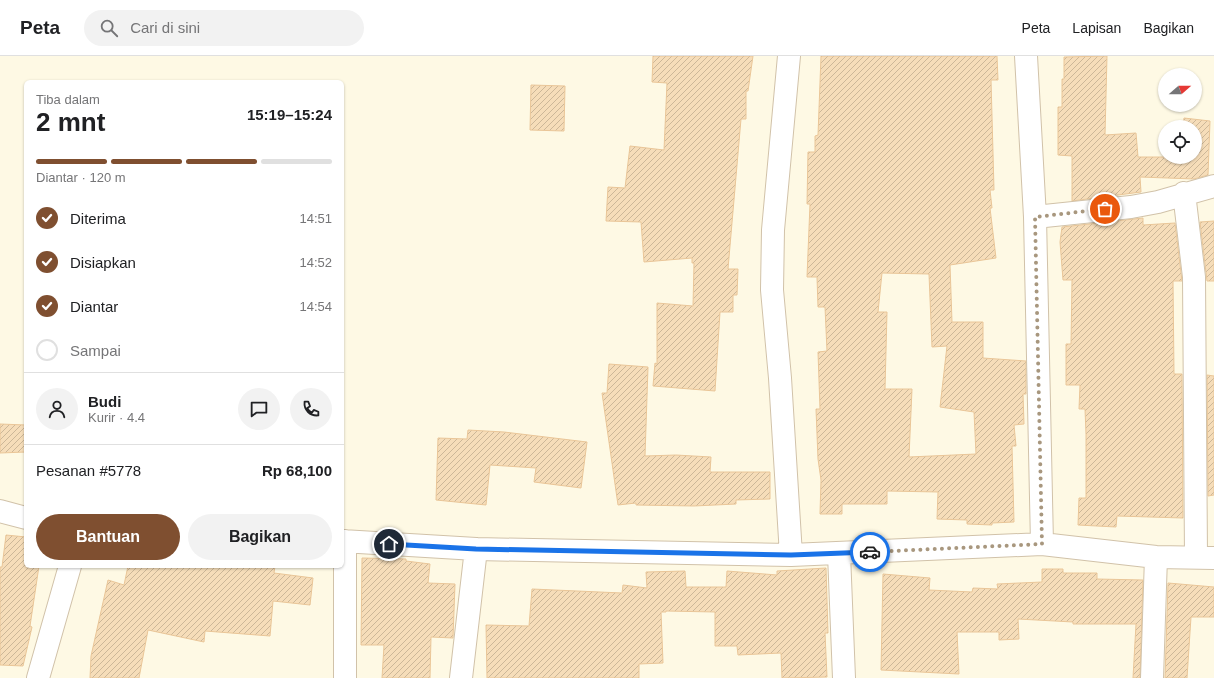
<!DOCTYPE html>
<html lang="id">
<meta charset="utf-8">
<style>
body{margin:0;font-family:Helvetica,sans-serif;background:#f2f2f2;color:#202124;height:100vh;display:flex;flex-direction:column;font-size:15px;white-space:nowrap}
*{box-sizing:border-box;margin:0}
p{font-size:13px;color:#757577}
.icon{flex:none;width:22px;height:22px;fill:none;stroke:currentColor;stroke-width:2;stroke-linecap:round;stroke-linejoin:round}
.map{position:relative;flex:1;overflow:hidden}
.drawer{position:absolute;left:24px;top:24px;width:320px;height:488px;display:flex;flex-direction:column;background:#fff;border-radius:6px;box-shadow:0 1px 3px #0004}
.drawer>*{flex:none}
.needle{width:26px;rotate:70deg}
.fabs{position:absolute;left:1158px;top:12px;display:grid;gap:8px}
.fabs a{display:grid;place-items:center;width:44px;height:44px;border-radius:50%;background:#fff;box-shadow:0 1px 3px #0004;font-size:20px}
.pin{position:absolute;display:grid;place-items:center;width:34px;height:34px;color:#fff;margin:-17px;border:2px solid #fff;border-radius:50%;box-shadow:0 1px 4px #0007}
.courier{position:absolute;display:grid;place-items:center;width:40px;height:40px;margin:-20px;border:3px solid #1a73e8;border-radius:50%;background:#fff;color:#222;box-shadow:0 1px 5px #0007}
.headline em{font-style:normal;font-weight:700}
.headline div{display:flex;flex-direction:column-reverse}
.headline{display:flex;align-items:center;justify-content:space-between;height:68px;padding:0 12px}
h1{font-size:26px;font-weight:700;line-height:30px}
.bar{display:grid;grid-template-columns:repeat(4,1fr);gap:6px 4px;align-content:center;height:48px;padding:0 12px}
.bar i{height:5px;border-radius:3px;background:#e0e0e0}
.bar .current{background:#7f4f30}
.bar p{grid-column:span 4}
.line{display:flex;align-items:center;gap:10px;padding:0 12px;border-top:1px solid #e0e0e0}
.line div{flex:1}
.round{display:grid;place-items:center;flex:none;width:42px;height:42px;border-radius:21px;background:#f2f2f2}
ol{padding:0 12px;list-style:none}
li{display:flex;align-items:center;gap:12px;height:44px}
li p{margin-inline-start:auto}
li .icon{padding:4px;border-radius:50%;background:#7f4f30;color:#fff;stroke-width:4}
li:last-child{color:#757577}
li i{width:22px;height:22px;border:2px solid #e0e0e0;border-radius:50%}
.button{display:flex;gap:8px;margin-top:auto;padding:8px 12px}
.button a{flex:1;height:46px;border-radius:24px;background:#7f4f30;color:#fff;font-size:16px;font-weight:700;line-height:46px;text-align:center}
.button a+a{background:#f2f2f2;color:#202124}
header{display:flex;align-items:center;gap:24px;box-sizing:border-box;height:56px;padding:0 20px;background:#fff;border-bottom:1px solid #e0e0e0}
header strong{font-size:19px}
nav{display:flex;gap:22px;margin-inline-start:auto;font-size:14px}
.search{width:280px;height:36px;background:#f2f2f2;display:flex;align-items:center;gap:10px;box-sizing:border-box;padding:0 14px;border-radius:22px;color:#757577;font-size:15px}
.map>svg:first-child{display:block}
.building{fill:url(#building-hatch);stroke:#eac698;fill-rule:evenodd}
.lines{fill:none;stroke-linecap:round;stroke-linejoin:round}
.street-casing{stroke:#d1c2a9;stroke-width:24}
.street{stroke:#fff;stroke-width:22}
.done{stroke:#a8977e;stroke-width:4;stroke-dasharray:0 7.2}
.route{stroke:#1a73e8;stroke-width:5}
</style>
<header>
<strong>Peta</strong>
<div class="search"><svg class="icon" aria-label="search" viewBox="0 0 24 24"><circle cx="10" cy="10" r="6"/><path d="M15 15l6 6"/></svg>Cari di sini</div>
<nav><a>Peta</a><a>Lapisan</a><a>Bagikan</a></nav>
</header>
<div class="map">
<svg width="1214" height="622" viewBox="0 0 1214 622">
<defs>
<pattern id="building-hatch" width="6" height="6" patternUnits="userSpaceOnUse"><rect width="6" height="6" fill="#f6ddb9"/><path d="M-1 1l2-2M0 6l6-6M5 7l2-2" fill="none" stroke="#ccb798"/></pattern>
</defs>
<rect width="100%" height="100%" fill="#fef9e4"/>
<!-- building -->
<path class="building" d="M653,0h100l-5,35h-2v28h-5l-13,150h10l-1,26h-4v17h-13l-5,79 -62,-5 2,-23 2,1v-61l36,3 1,-43h-2v-5l-48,4 -3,-40 -35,-1 2,-34 17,1 5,-42 34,4 3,-67 -15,-1z
M821,0h176l1,24h-7l3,110h-4l2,18h-2l6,50 -46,7 2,57h31v36l43,3v33h-3l1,30 -10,1 2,21h-4l2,76 -22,1v2l-25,-1v-4l-30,-1 1,-27 -51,-1v13h-45v10h-22l1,-34 -3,-21 -2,-50h4l-2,-57 9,-1 -2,-44h-7l-1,-30h-10l3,-73h-3l1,-52h7v-16l3,-1zM882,217l47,1 3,73 15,-1 -7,61 34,5 2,42 -67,3 3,-68h-27l2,-77h-9z
M1107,0l-2,79 31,-2 2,24h57v-30h-12l1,-9 26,3 -2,54 -14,4 -54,-2 1,15 -69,9v-45l-14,-1v-48h4v-28h2v-22z
M531,29l34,1 -1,45 -34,-1z
M1143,162v7l32,-2 7,58h-9l1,93h8l1,144 -66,-2 -1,11 -38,-2 1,-27h7v-64l-1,-25h-6l1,-24h-14v-41h5l1,-64h-9l-3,-38 2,-15z
M1214,165v60h-7l-7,-59z
M609,308l39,3 -3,89 31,-1 35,2 -1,15h60v27l-34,1v4l-42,2 -58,-1v-2l-18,2 -16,-112h5z
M1207,319l7,1v119l-6,1z
M0,368l26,1v27l-26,1z
M468,374l36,2 83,10 -6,46 -47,-6 2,-14 -46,-3 -4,40 -50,-5 2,-62 29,1z
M6,479l20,2v29h13l-9,60 2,1 -9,39 -23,-1v-98h2z
M362,502l44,1v2l24,3 -2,19 27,1 -2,54 -22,-1 -1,41h-48l2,-33h-23z
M128,510h147l-1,7 39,5 -3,27 -37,-4 -3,35 -65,-5 -1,11 -56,-12 -9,48h-49l1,-22 17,-76 16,5z
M826,512l2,65h-3l2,44 -45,1 -1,-25 -43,2 -1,-9h-22v-34l-49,-1v1h-5l2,51 -24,1v14h-152l-1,-53 43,1 3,-37 90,4 1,-8 24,3 -1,-16 39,-1 1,16h40l1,-16 50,4v-4z
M1042,513h21v4h34v6l46,1 -3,98h-7l3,-54h-63v-2l-55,-3 1,20 -20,1v-8h-42l2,42 -78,-4 2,-96 47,4 -1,12 43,2 1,-4 25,1 -1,-5 45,-2z
M1168,527l46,4v30h-23l-4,61h-22z"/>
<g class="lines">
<!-- street casing -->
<g class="street-casing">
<path id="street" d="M789,0l-16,174 -1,60 8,88 11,177
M1026,0l9,161 7,327
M1184,137l10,84 2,280
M1035,161l96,-10 27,-5 56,-16
M0,455l26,7
M342,485l134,8 315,6 251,-11 114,13 58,1
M345,485v137
M839,498l5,124
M38,622l32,-112
M461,622l15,-129
M1152,622l4,-121"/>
</g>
<!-- street -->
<use href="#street" class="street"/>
</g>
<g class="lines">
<!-- done -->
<path class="done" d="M870,496l172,-8 -7,-327 70,-8"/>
<!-- route -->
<path class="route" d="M389,488l87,5 315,6 79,-3"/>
</g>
</svg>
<div class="fabs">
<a><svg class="needle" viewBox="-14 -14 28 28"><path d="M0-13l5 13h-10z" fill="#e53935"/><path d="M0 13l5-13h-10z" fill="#757577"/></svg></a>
<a><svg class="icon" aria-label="locate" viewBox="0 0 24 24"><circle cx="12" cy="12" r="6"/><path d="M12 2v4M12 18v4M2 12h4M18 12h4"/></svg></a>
</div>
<div class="pin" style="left:1105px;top:153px;background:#ea580c"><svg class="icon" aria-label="bag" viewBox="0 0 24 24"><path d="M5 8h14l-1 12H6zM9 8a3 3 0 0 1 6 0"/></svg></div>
<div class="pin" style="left:389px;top:488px;background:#1f2937"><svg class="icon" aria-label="home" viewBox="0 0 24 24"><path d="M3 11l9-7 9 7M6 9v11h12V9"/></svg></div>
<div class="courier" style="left:870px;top:496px"><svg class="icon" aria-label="car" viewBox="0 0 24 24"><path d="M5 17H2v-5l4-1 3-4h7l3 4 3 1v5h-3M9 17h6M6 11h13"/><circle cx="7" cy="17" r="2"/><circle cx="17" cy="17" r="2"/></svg></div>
<section class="drawer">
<div class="headline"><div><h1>2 mnt</h1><p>Tiba dalam</p></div><em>15:19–15:24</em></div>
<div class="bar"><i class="current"></i><i class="current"></i><i class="current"></i><i></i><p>Diantar · 120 m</p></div>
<ol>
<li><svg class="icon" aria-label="check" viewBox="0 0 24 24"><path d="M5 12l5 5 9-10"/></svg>Diterima<p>14:51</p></li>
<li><svg class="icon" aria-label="check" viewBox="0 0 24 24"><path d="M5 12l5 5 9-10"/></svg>Disiapkan<p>14:52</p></li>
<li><svg class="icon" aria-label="check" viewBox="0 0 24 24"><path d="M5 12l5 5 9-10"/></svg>Diantar<p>14:54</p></li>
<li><i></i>Sampai</li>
</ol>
<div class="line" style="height:72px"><a class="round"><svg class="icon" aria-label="person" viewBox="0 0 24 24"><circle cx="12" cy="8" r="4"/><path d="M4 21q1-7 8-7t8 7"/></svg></a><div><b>Budi</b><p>Kurir · 4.4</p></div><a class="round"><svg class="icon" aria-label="chat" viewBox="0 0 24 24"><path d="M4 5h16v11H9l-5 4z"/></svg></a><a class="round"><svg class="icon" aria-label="phone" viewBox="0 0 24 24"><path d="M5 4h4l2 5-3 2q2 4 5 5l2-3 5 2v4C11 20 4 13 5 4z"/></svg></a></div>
<div class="line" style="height:52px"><div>Pesanan #5778</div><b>Rp 68,100</b></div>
<div class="button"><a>Bantuan</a><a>Bagikan</a></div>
</section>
</div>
